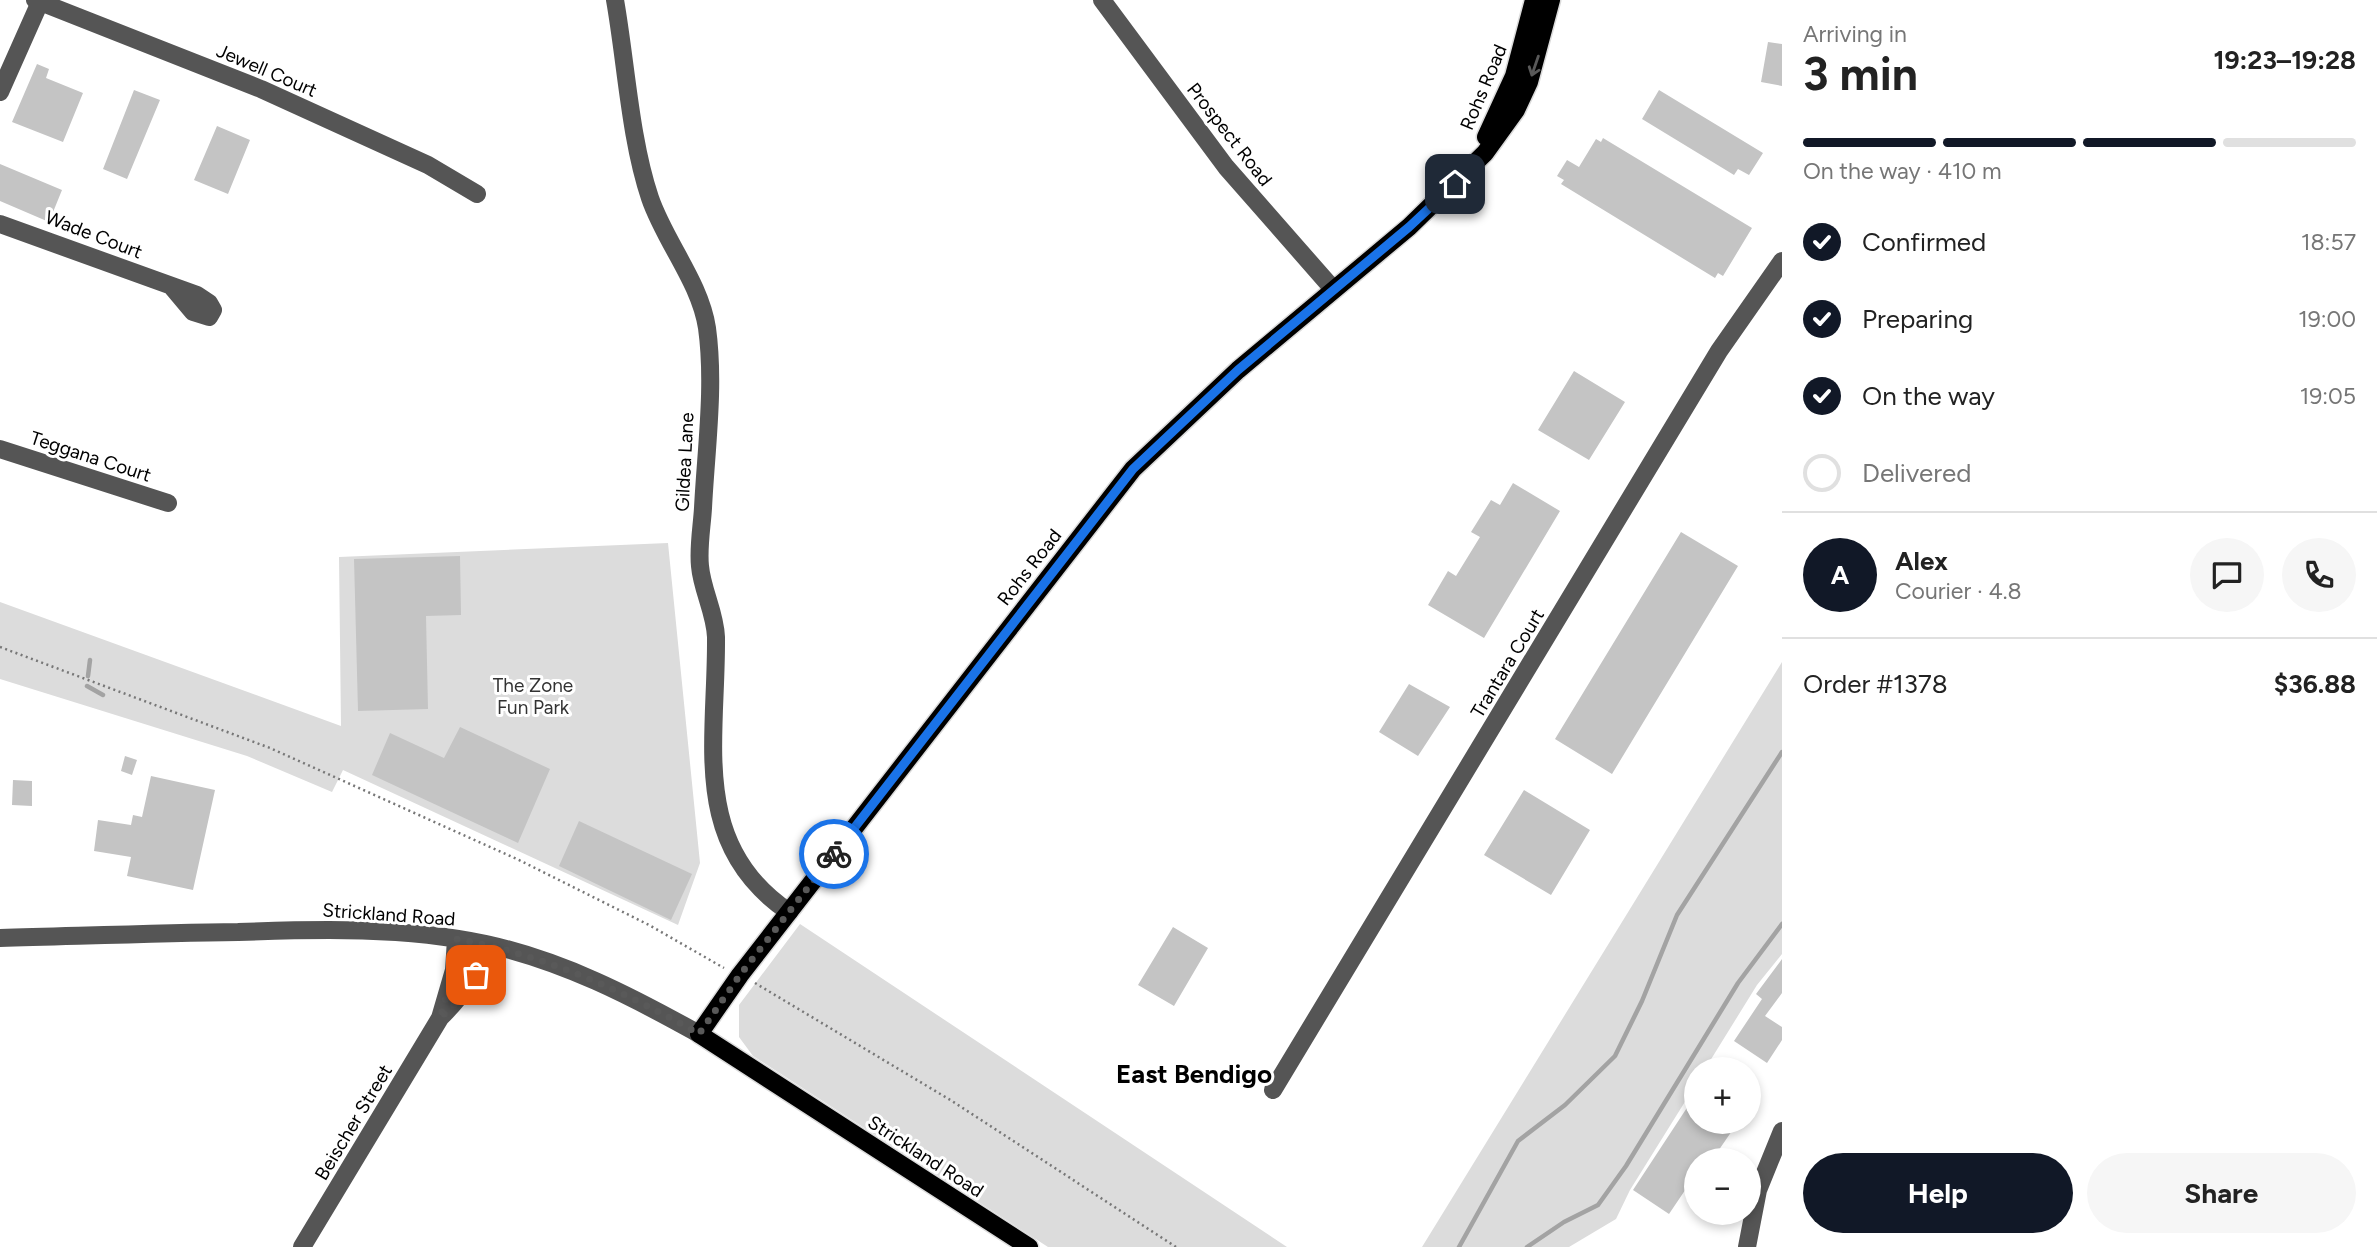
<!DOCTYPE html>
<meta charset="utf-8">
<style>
body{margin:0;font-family:Figtree,sans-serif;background:#f6f6f6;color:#222;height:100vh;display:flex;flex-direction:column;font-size:26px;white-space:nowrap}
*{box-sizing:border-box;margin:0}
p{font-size:23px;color:#767676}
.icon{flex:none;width:38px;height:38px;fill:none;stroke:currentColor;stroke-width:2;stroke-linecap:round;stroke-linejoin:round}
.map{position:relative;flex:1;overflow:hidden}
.panel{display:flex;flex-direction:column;background:#fff;width:595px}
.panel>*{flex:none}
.buttons{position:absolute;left:1684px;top:1057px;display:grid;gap:14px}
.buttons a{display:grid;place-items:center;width:77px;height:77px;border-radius:50%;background:#fff;box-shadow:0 4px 10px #0003;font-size:35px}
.pin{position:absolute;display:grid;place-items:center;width:60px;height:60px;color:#fff;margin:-30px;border-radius:14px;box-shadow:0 4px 10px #0006}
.courier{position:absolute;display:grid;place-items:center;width:70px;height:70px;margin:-35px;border:5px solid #1a73e8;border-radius:50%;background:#fff;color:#222;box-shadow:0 2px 9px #0007}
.head em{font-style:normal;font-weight:700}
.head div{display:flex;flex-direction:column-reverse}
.head{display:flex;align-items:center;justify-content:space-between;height:119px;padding:0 21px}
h1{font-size:46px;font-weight:700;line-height:52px}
.bar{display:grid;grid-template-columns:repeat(4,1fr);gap:10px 7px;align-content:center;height:84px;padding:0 21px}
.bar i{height:9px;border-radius:5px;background:#e0e0e0}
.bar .active{background:#111827}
.bar p{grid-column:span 4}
.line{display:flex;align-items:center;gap:18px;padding:0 21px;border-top:2px solid #e0e0e0}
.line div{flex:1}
.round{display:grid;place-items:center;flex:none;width:74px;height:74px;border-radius:37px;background:#f6f6f6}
ol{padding:0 21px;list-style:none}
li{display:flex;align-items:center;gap:21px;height:77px}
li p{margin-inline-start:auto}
li .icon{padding:7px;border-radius:50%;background:#111827;color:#fff;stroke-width:4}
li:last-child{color:#767676}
li i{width:38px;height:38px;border:4px solid #e0e0e0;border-radius:50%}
.button{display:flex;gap:14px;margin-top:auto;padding:14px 21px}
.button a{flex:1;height:80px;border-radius:42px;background:#111827;color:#fff;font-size:28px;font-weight:700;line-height:80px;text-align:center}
.button a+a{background:#f6f6f6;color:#222}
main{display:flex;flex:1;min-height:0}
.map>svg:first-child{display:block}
.green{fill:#dcdcdc}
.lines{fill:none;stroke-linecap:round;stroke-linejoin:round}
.stream{stroke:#a3a3a3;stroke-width:4.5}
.building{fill:#c4c4c4}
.major-casing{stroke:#dbdbdb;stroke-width:21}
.path{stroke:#777;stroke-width:2.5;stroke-dasharray:2 3.5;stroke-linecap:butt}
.minor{stroke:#555;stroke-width:18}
.major{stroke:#000;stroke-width:18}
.oneway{stroke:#595959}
.done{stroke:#595959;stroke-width:7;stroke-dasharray:0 12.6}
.route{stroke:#1a73e8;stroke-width:9}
.labels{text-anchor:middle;stroke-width:6;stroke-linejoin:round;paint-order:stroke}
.street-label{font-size:19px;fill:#000;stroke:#fff}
.park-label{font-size:19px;fill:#333;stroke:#fff}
.district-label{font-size:26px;font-weight:bold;fill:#000;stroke:#fff}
</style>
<main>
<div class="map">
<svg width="1782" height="1247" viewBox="0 0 1782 1247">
<rect width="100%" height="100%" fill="#fff"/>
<!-- green -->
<path class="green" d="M668,543l32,320 -22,62 -335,-155 -11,22 -85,-36 -247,-77v-77l341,124 -2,-169z
M1782,662v292l-25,31 -52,84h-9v15l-66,106 -14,29 -47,28h-147z
M800,924l487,323h-239l-295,-191 -14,-19v-32z"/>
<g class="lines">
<!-- stream -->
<path class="stream" d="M88,676l2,-16
M87,686l16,9
M1459,1247l59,-106 47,-36 50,-49 27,-55 35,-86 105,-163
M1527,1247l37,-25 34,-17 28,-39 112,-183 44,-59"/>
</g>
<!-- building -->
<path class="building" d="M1768,42l14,2v42l-21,-4z
M37,64l12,5 -3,9 37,15 -20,49 -51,-20z
M134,90l26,10 -33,79 -24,-10z
M1659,90l104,63 -14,22 -11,-6 -4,6 -92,-56z
M217,126l33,14 -22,54 -34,-14z
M1603,138l149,90 -29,48 -5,-3 -3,5 -154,-94 3,-4 -7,-4 10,-16 12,7 17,-28 5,3z
M0,164l62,26 -13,32 -49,-21z
M1574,371l51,31 -36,58 -51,-30z
M1513,483l47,28 -76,127 -56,-33 20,-34 8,5 24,-39 -9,-5 20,-32 9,5z
M1681,532l57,34 -126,208 -57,-35z
M460,556l1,59 -35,1 2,93 -70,2 -4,-152z
M1409,684l41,23 -32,49 -39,-24z
M460,727l90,42 -32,74 -146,-68 18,-42 54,25z
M125,756l12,4 -5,15 -11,-4z
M151,776l64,14 -22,100 -66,-14 4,-19 -37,-6 4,-31 33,5 2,-10 9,2z
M13,780l19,1v25l-20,-1z
M1524,790l66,40 -39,65 -67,-40z
M579,821l113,53 -21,46 -112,-54z
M1173,927l35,21 -34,58 -36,-21z
M1782,959v34l-17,23 17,11v13l-15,23 -33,-22 28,-42 -6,-5z
M1696,1094v28h42l-26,38h-16v14l-27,40 -36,-24z"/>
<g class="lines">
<!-- major casing -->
<g class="major-casing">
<path id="major" d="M1486,137l28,-61 20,-76
M1029,1247l-330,-213 41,-59 393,-506 105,-99 171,-143 76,-74 31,-43 13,-28 22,-82"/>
</g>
<!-- path -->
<path class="path" d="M0,647l270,101 249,112 130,65 75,43
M755,983l197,118 224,146"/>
<!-- minor -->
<path class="minor" d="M35,0l226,89 167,76 49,29
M615,0c11,62 15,139 35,198 15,44 50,84 57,130 8,58 -1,121 -4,180 -1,18 -5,39 -3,58 2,24 15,46 16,71 1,103 -27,208 73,275
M1102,0l124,167 107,122
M0,92l40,-90
M0,224l197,71 12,8 4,7 -4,7 -16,-5 -21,-25
M0,449l168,54
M0,938c79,-2 159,-5 238,-6 82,-3 167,-5 248,12 77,17 145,52 213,90
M440,1018l14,-48 2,-31
M1273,1090l446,-739 63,-90
M302,1247l138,-229c22,-22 38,-43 48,-73
M1747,1247l11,-57 24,-59"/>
<!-- major -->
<use href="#major" class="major"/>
</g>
<!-- one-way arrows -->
<defs><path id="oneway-shaft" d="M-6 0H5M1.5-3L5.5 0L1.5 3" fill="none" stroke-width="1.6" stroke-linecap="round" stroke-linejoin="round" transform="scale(1.75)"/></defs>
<use class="oneway" href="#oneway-shaft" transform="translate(1535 66) rotate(109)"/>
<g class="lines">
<!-- done -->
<path class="done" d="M476,975l-18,26 -18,17 14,-48 2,-31c89,16 166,51 243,95l41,-59 94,-121"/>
<!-- route -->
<path class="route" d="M834,854l299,-385 105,-99 171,-143 46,-43"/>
</g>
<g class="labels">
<!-- street labels -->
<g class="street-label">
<text transform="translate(267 70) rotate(23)" y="7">Jewell Court</text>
<text transform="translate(1483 87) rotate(-67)" y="7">Rohs Road</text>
<text transform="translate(1230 134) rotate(52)" y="7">Prospect Road</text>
<text transform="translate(94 234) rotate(21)" y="7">Wade Court</text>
<text transform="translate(91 456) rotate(18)" y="7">Teggana Court</text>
<text transform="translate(684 462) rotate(-87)" y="7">Gildea Lane</text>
<text transform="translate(1029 567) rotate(-52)" y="7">Rohs Road</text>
<text transform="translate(1507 663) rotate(-59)" y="7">Trantara Court</text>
<text transform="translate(389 914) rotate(4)" y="7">Strickland Road</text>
<text transform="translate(353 1122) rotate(-59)" y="7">Beischer Street</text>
<text transform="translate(926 1156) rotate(33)" y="7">Strickland Road</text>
</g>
<!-- park labels -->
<g class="park-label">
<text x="533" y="692">The Zone<tspan x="533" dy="22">Fun Park</tspan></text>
</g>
<!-- district labels -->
<g class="district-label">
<text x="1194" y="1083">East Bendigo</text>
</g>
</g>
</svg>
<div class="buttons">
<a>+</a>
<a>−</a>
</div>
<div class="pin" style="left:476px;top:975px;background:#ea580c"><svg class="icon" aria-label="bag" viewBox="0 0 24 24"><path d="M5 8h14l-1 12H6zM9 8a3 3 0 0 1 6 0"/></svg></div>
<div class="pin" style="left:1455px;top:184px;background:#1f2937"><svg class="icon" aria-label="home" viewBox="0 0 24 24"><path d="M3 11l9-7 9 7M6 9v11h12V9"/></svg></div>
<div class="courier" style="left:834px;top:854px"><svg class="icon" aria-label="bike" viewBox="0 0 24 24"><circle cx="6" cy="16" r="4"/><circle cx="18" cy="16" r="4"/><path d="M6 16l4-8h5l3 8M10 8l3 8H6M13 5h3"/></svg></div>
</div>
<section class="panel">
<div class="head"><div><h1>3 min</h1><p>Arriving in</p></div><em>19:23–19:28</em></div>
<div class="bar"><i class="active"></i><i class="active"></i><i class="active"></i><i></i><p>On the way · 410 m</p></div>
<ol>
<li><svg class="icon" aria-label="check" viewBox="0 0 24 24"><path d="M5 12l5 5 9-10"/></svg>Confirmed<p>18:57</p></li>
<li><svg class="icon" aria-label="check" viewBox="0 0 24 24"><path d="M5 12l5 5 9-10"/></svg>Preparing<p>19:00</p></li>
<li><svg class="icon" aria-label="check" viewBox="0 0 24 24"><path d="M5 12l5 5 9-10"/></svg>On the way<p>19:05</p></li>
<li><i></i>Delivered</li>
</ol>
<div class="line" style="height:126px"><b class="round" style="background:#111827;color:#fff">A</b><div><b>Alex</b><p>Courier · 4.8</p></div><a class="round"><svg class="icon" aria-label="chat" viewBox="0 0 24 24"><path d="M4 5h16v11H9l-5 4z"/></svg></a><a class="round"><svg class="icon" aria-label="phone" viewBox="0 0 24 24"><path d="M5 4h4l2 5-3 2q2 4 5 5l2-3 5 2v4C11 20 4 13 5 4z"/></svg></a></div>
<div class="line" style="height:91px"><div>Order #1378</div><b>$36.88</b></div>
<div class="button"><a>Help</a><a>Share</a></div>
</section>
</main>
